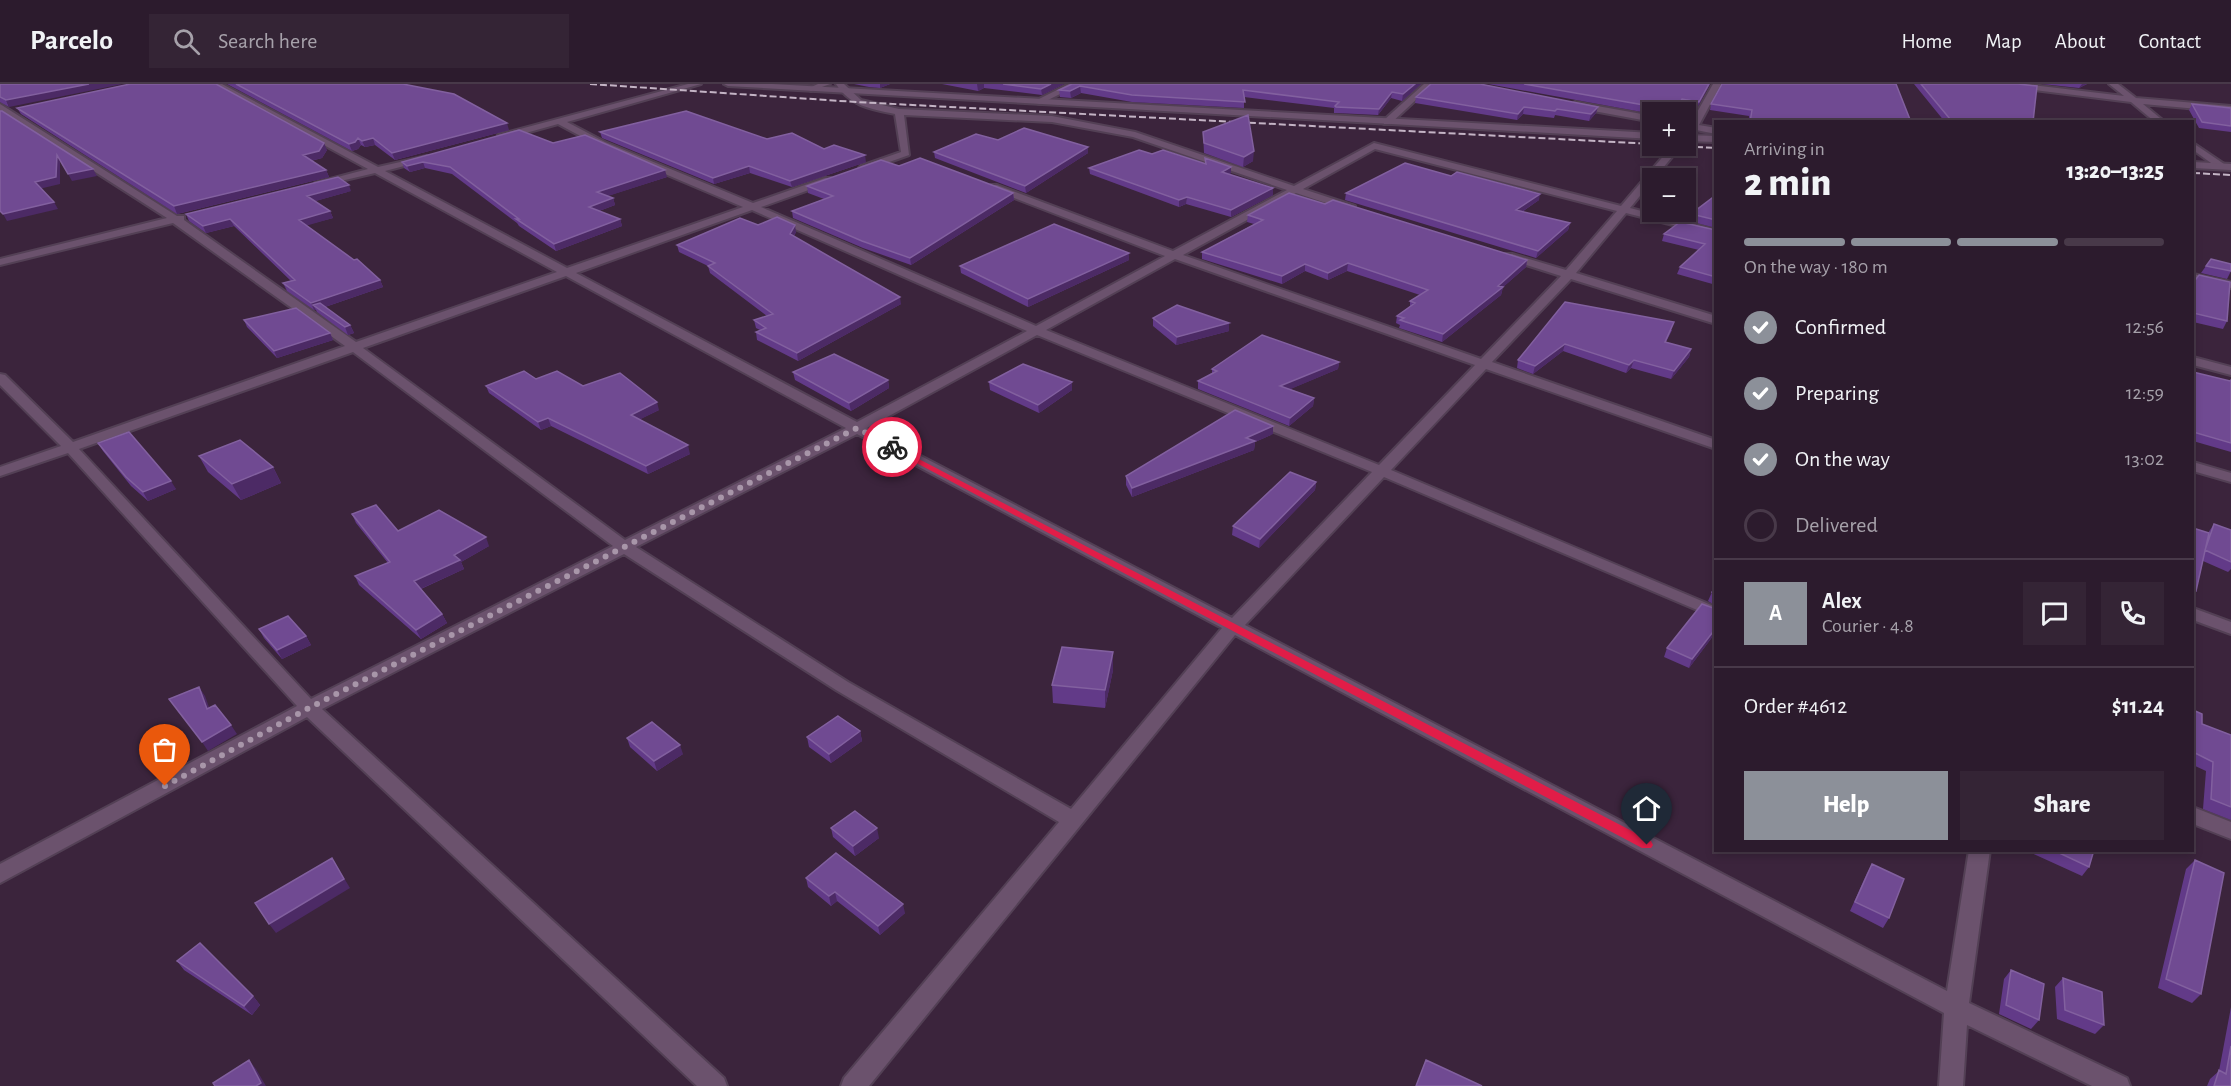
<!DOCTYPE html>
<meta charset="utf-8">
<style>
body{margin:0;font-family:"Alegreya Sans",sans-serif;background:#342435;color:#f1f3f6;height:100vh;display:flex;flex-direction:column;font-size:22px;white-space:nowrap}
*{box-sizing:border-box;margin:0}
p{font-size:20px;color:#a6a1aa}
.icon{flex:none;width:33px;height:33px;fill:none;stroke:currentColor;stroke-width:2;stroke-linecap:round;stroke-linejoin:round}
.map{position:relative;flex:1;overflow:hidden}
.sheet{position:absolute;left:1714px;top:36px;width:480px;height:732px;display:flex;flex-direction:column;background:#2c1b2d;border-radius:0px;box-shadow:0 3px 9px #0003,0 0 0 2px #483949}
.sheet>*{flex:none}
.fabs{position:absolute;left:1642px;top:18px;display:grid;gap:12px}
.fabs a{display:grid;place-items:center;width:54px;height:54px;border-radius:0px;background:#2c1b2d;box-shadow:0 3px 9px #0003,0 0 0 2px #483949;font-size:30px}
.pin{position:absolute;display:grid;place-items:center;width:51px;height:51px;color:#fff;margin:-62px -26px;border-radius:50% 50% 50% 0;rotate:-45deg;box-shadow:0 0 6px #0007}
.pin .icon{rotate:45deg}
.courier{position:absolute;display:grid;place-items:center;width:60px;height:60px;margin:-30px;border:4px solid #e11d48;border-radius:50%;background:#fff;color:#222;box-shadow:0 2px 8px #0007}
.overview em{font-style:normal;font-weight:800}
.overview div{display:flex;flex-direction:column-reverse}
.overview{display:flex;align-items:center;justify-content:space-between;height:102px;padding:0 30px}
h1{font-size:39px;font-weight:800;line-height:45px}
.bar{display:grid;grid-template-columns:repeat(4,1fr);gap:9px 6px;align-content:center;height:72px;padding:0 30px}
.bar i{height:8px;border-radius:4px;background:#483949}
.bar .selected{background:#8c9099}
.bar p{grid-column:span 4}
.line{display:flex;align-items:center;gap:15px;padding:0 30px;border-top:2px solid #483949}
.line div{flex:1}
.round{display:grid;place-items:center;flex:none;width:63px;height:63px;border-radius:0px;background:#342435}
ol{padding:0 30px;list-style:none}
li{display:flex;align-items:center;gap:18px;height:66px}
li p{margin-inline-start:auto}
li .icon{padding:6px;border-radius:50%;background:#8c9099;color:#fff;stroke-width:4}
li:last-child{color:#a6a1aa}
li i{width:33px;height:33px;border:3px solid #483949;border-radius:50%}
.cta{display:flex;gap:12px;margin-top:auto;padding:12px 30px}
.cta a{flex:1;height:69px;border-radius:0px;background:#8c9099;color:#fff;font-size:24px;font-weight:800;line-height:69px;text-align:center}
.cta a+a{background:#342435;color:#f1f3f6}
header{display:flex;align-items:center;gap:36px;box-sizing:border-box;height:84px;padding:0 30px;background:#2c1b2d;border-bottom:2px solid #483949}
header strong{font-size:28px}
nav{display:flex;gap:33px;margin-inline-start:auto;font-size:21px}
.search{width:420px;height:54px;background:#342435;display:flex;align-items:center;gap:15px;box-sizing:border-box;padding:0 21px;border-radius:0px;color:#a6a1aa;font-size:22px}
.map>svg:first-child{display:block}
.lines{fill:none;stroke-linecap:round;stroke-linejoin:round}
.minor-casing{stroke:#534055;stroke-width:4}
.tertiary-casing{stroke:#534055;stroke-width:4}
.minor{fill:#6b526d;fill-rule:evenodd}
.tertiary{fill:#6b526d;fill-rule:evenodd}
.rail{stroke:#c4b4c5;stroke-width:2;stroke-dasharray:7 3;stroke-linecap:butt}
.wall{fill:#623a88}
.shaded-wall{fill:#4c2a65}
.building{fill:#704a92;stroke:#82609f;stroke-width:1.5}
.route{fill:#e11d48}
.done{stroke:#a896a9;stroke-width:6;stroke-dasharray:0 10.8}
</style>
<header>
<strong>Parcelo</strong>
<div class="search"><svg class="icon" aria-label="search" viewBox="0 0 24 24"><circle cx="10" cy="10" r="6"/><path d="M15 15l6 6"/></svg>Search here</div>
<nav><a>Home</a><a>Map</a><a>About</a><a>Contact</a></nav>
</header>
<div class="map">
<svg width="2231" height="1002" viewBox="0 0 2231 1002">
<rect width="100%" height="100%" fill="#3b243c"/>
<g class="lines">
<!-- minor casing -->
<g class="minor-casing">
<path id="minor" d="M212,0h10l156,83 49,-11v4l-42,11 182,97 176,-61 -144,-61 -41,-22 -57,16 -3,-1v-4l190,-51h13l-134,38 38,20 148,61 72,-25h6v4l-70,25 275,119 129,-70 -174,-67v-4h6l176,66 114,-61 -154,-53 -81,-15 -148,-7 5,40 -45,16 -5,-3 2,-2 40,-14 -6,-38c-24,-5 -45,-8 -59,-30h8l17,16 38,9 153,7 83,16 159,54 80,-43 247,63 45,-53h6v4l-42,51 86,22v6l-90,-23 -50,60 140,43v8l-145,-45 -79,83 224,78v9l-230,-80 -95,101 325,137v11l-332,-141 -139,148 702,366 22,-141h21l-21,153 158,75 3,8h-38l-125,-61 -4,61h-24l5,-73 -709,-378 -366,451h-28l3,-8 215,-256 -223,-132 -212,-136 -302,155 402,369 3,8h-30l-390,-369 -307,166v-19l297,-158 -229,-253 -68,23v-9l61,-21 -61,-61v-11l5,1 68,67 272,-96 -172,-123 -173,42v-6l167,-41 -167,-107v-7l177,112h7v4l172,122 201,-70 -182,-99 -60,14v-4l53,-14zM1375,65l242,62 -51,59 -54,-16h-8v4l57,18 -80,83 -298,-104 113,-62 51,17h8v-4l-52,-17zM752,126l275,121 -170,91 -281,-149zM1175,175l300,106 -96,100 -333,-135zM566,192l280,152 -221,112 -262,-192zM1037,251l335,137 -140,146 -365,-190zM353,268l260,194 -302,153 -232,-250zM857,350l365,194 -151,181 -223,-127 -212,-135z
M818,0h12l-19,7 -4,-2z
M1069,0h11l-40,20 -7,-2z
M1424,0h9l-43,40h-6v-4z
M1713,0h8l-22,41 17,3v6l-30,-6v-6l5,1z
M1999,0h24l101,12 -15,-12h9l18,14 95,8v6l-88,-8 22,18h-10l-24,-20 -128,-16z
M1575,18l78,14v6l-81,-15 -1,-2z
M2193,59l31,21v4h-6l-25,-18z
M2193,190l38,8v6l-38,-8z
M2193,273l38,10v8l-38,-10z
M2193,378l38,11v9l-38,-11z
M2193,524l38,14v12l-38,-14z
M2193,723l38,15v17l-38,-15z"/>
</g>
<!-- tertiary casing -->
<g class="tertiary-casing">
<path id="tertiary" d="M724,0h48l881,49v6l-925,-53z
M1686,51l30,1v6l-30,-1z
M2193,78l38,2v6l-38,-2z"/>
</g>
<!-- minor -->
<use href="#minor" class="minor"/>
<!-- tertiary -->
<use href="#tertiary" class="tertiary"/>
<!-- rail -->
<path class="rail" d="M590,0l266,18 797,42
M1676,62l40,2
M2193,89l38,2"/>
</g>
<!-- wall -->
<path class="wall" d="M0,0l9,23 -9,-5z
M227,0h176l106,46 -114,30 -20,-15 -10,2 -4,-2 -3,4 -6,2z
M854,0h36l-10,4 -11,-1z
M942,0h122l-22,11 -58,-7 -6,3z
M1072,0h349l-19,17 -11,-3 -13,17 -42,-2h-2v-5l-90,-11v11l-112,-6 -51,-9 -10,5 -11,-1 -1,-7z
M1488,0h222l-13,24 -17,-2 -4,6h-23v2z
M1914,0h104l15,38h-88z
M2042,0h45l-8,4z
M1416,13l182,10 -2,6 -7,8 -34,-6 -1,3 -31,-4 -6,6 -102,-17z
M1711,20l200,18h-162v-6l-39,-6z
M2192,20l39,4v24l-32,-4 -10,-18z
M17,24l310,42 -5,8 -11,3 15,9 3,7 -152,37 -156,-100z
M600,48l167,7 57,10 42,13 -74,25 -42,-14 -36,11 -112,-46z
M1203,48l50,29 -10,6 -39,-14z
M998,56l90,7v6l-62,40 -91,-35 -1,-6z
M553,59l114,34 -60,19 6,2 2,7 -16,6 21,8 2,7 -66,25 -37,-25 -2,-3 -65,-49 -27,-6 -15,4 -6,-4 -2,-6z
M1152,70l53,10v-6l26,15 -2,1 44,14v7l-42,22 -45,-13 -7,3 -89,-33 -1,-6z
M899,82l114,27 1,7 -103,65 -48,-17 -70,-30 -1,-7 32,-12 -16,-6 -1,-7z
M1451,92l88,24 -17,12 48,11 -2,7 -32,28 -191,-58 1,-7z
M351,107l-36,10 15,10 3,7 -27,7 74,55 3,7 -58,20 25,18 4,8 -6,2 -31,-23 -1,-2h-2l-27,-19 -4,-8 8,-2 -57,-55 -28,7 -17,-12 -3,-7z
M1716,111v33l-27,-7 2,-7z
M1325,120l202,56 -1,7 -23,20 -2,8 -59,47 -43,-14 1,-3 -4,-2 1,-7 13,-9v-6l10,-6 -73,-24 -19,9 -23,-9 -23,13 -80,-25v-7l52,-28 -7,-2 1,-7z
M758,141l38,7 -2,4 107,68 -103,57 -41,-21 -1,-8 4,-2 -4,-2 -2,-8 13,-4 -57,-43 -2,-7 -29,-14 -2,-7z
M1716,146v55l-39,-11 3,-7 19,-17 -37,-9 2,-7z
M1129,176l-101,47 -67,-34 -1,-7z
M2206,182l25,5 -4,8 -26,-6z
M2193,199l34,38 -4,8 -30,-7z
M1565,218l107,28 -6,12 25,7 -2,8 -18,22 -40,-11 -5,5 -63,-22 -30,23 -16,-6 1,-8z
M1153,234l76,5v8l-53,14 -23,-19z
M244,236l86,13 3,7 -56,18 -30,-31z
M1339,278l-1,7 -48,20 24,9 -1,8 -24,20 -91,-37v-8l14,-8v-4z
M793,288l95,8 1,8 -38,23 -56,-31z
M2193,288l37,9 1,-2v73l-38,-11z
M536,295l47,7 76,24 -19,9 50,35 -42,20 -97,-48 -10,4 -52,-37 -3,-7z
M989,298l83,8 -33,23 -49,-23z
M1273,350l-18,8 -1,8 -122,47 -6,-12v-9z
M98,359l78,46 -28,12 -17,-15 -28,-35z
M199,372l74,11 8,16 -40,17 -33,-28z
M1316,398l-1,8 -56,58 -27,-13 1,-9z
M352,430l46,17 91,15 -28,16 3,7 -43,20 21,25 5,9 -26,16 -62,-54 -4,-9 33,-13 -32,-40z
M2214,440l17,6v39l-3,3 -25,-11 -7,30 -3,4v-67l15,5z
M1716,503v19l-8,-5 4,-9z
M1716,525v23l-27,36 -25,-11 3,-9z
M259,545l47,7 5,9 -29,14 -18,-21z
M1113,568v18l-8,38 -52,-5 -1,-18z
M2193,626l9,14 29,11v85l-28,-11 3,-38 -13,-6z
M860,647l2,10 -31,22 -22,-16 -2,-10z
M627,654l56,16 -26,17 -27,-24z
M831,744l48,10 -24,18 -22,-19z
M2025,766h69l-5,17 -7,9z
M2195,776l6,134 -9,9 -34,-15 28,-119z
M1872,780l17,54 -6,10 -33,-17 17,-38z
M806,794l99,35 -25,22 -43,-34 -6,5 -23,-19z
M177,877l76,35 7,9 -8,10 -68,-45z
M2011,886l28,50 -8,9 -32,-15 5,-35z
M2063,894l41,47 -9,9 -38,-15 -2,-32z
M2231,923v79h-24l3,-7 9,-8z"/>
<!-- shaded-wall -->
<path class="shaded-wall" d="M89,0h34l-114,23 -3,-7z
M880,0h10l-10,4z
M977,0h7v4l-6,3z
M1051,0h13l-22,11 -1,-6z
M1415,0h6l-19,17 1,-7z
M1709,0h1l-13,24 2,-6z
M2082,0h5l-8,4z
M1080,2l1,7 -10,5 -1,-7z
M1392,8l-1,6 -13,17 1,-6z
M1682,15l-2,7 -4,6h-2z
M1524,23l-1,7 -6,6 1,-6z
M1598,23l-2,6 -7,8 2,-7z
M507,39l2,7 -114,30 -3,-7z
M358,54l3,7 -3,4 -6,2 -3,-7z
M373,54l2,7 -10,2 -3,-6z
M324,59l3,7 -5,8 -16,4 -3,-7z
M1088,63v6l-62,40 -1,-7z
M1254,67l-1,10 -10,6 1,-10z
M57,71l3,7v22l-21,5 -4,-7z
M865,71l1,7 -74,25 -2,-6z
M423,78l2,6 -15,4 -3,-6z
M749,82l1,7 -36,11 -1,-6z
M1231,83v6l-10,6 1,-7z
M93,85l4,7 -25,5 -4,-7z
M326,86l3,7 -152,37 -3,-8z
M665,86l2,7 -68,22 -2,-7z
M349,101l2,6 -42,12 -2,-7z
M1273,104v7l-42,22v-7z
M1013,109l1,7 -103,65 -1,-7z
M1540,110l-1,6 -25,17 2,-7z
M1187,113l-1,7 -7,3v-7z
M613,114l2,7 -24,9 -2,-7z
M54,118l4,7 -51,12 -4,-7z
M330,127l3,7 -31,9 -3,-7z
M230,135l4,7 -28,7 -3,-7z
M620,135l2,7 -66,25 -2,-7z
M1570,139l-2,7 -32,28 2,-7z
M795,141l1,7 -5,9 -1,-7z
M1129,169v7l-101,47v-8z
M1527,176l-1,7 -24,21 1,-1 -2,8 -59,47 1,-8z
M1348,179l-1,8 -19,9v-7z
M1305,180v7l-23,13v-8z
M380,196l3,7 -64,22 -6,-4 3,5h-2l-3,-7z
M900,213l1,7 -103,57 -1,-8z
M1229,239v8l-53,14 1,-8z
M350,241l4,8 -6,2 -3,-8z
M330,249l3,7 -56,18 -3,-7z
M1565,260l-2,7 -30,23 2,-8z
M1691,265l-2,8 -18,22 3,-8z
M1634,276l-3,8 -5,5 3,-8z
M1339,278l-1,7 -59,25 1,-8z
M888,296l1,8 -38,23 -2,-8z
M1072,298v8l-33,23 -1,-8z
M1314,314l-1,8 -24,20 1,-8z
M657,318l2,8 -26,13 -2,-8z
M548,334l3,8 -10,4 -3,-8z
M1273,342v8l-18,8 -1,8 -122,47v-9z
M688,361l2,9 -42,20 -2,-8z
M273,383l8,16 -40,17 -9,-16z
M171,397l5,8 -28,12 -5,-9z
M1316,398l-1,8 -56,58 1,-9z
M486,453l3,9 -28,16 3,7 -46,21 -4,-9 40,-26z
M442,530l5,9 -26,16 -5,-9z
M1716,544v4l-27,36 3,-9z
M306,552l5,9 -29,14 -5,-9z
M1113,568v18l-8,38v-18z
M199,603l6,9 8,22 -6,-9z
M231,641l6,9 -29,17 -6,-9z
M860,647l2,10 -31,22 -2,-9z
M680,661l3,9 -26,17 -3,-10z
M877,744l2,10 -24,18 -2,-10z
M332,774l18,30 -74,45 -7,-9z
M835,808l2,9 -6,5 -2,-10z
M903,820l2,9 -25,22 -2,-9z
M253,912l7,9 -8,10 -8,-9z
M249,976l7,9 10,17h-10z"/>
<!-- building -->
<path class="building" d="M0,0h89l-83,16 -6,-3z
M130,0h86l108,59 -5,8 -16,4 23,15 -152,36 -157,-98z
M236,0h167l51,10 53,29 -115,30 -19,-15 -11,3 -4,-3 -3,4 -6,2z
M1003,0h48l-10,5z
M1072,0h343l-12,10 -11,-2 -13,17 -43,-2 -1,-1 4,-4 -96,-12 2,12 -113,-7 -52,-9 -10,5 -11,-1z
M1431,0h49l118,23 -7,7 -34,-5 -2,2 -31,-4 -6,7 -102,-17z
M1524,0h185l-10,18 -17,-3 -8,13 -17,-2 -2,-3z
M1722,0h174l15,38h-161l2,-12 -41,-6z
M1921,0h97l19,2 -4,36h-58l-25,-3z
M2192,20l39,4v18l-29,-4z
M0,27h2l91,58 -25,5 -11,-19 -1,22 -21,5 19,20 -51,12 -3,-3z
M686,27l81,28 25,-6 32,16 10,-4 31,10 -75,26 -41,-15 -36,12 -113,-46z
M1248,31l6,36 -10,6 -40,-14 -1,-11z
M1024,44l64,19 -63,39 -91,-34 42,-18 22,6z
M519,46l34,13 32,-8 80,35 -68,22 16,6 -24,9 31,12 -66,25 -38,-25h3l-69,-52 -27,-5 -16,4 -5,-4z
M1139,66l13,4 11,-4 43,14 -1,-6 26,9 -9,5 51,16 -42,22 -44,-13 -8,3 -90,-32z
M920,74l93,35 -103,65 -48,-17 -70,-30 41,-15 -26,-10 74,-26 18,6z
M1405,79l46,13 6,-4 83,22 -24,16 54,13 -32,28 -192,-58z
M338,93l11,8 -42,11 23,15 -31,9 55,40 3,-1 23,21 -69,23 -28,-20 12,-3 -65,-61 -27,7 -17,-12z
M1289,109l36,11 8,-4 194,60 -29,26 5,1 -60,47 -43,-14 4,-2 -7,-2 18,-13 -5,-2 18,-11 -80,-27 -20,10 -23,-9 -23,12 -80,-24 61,-32 -15,-5z
M1716,111v25l-25,-6z
M777,133l18,8 -5,9 110,63 -103,56 -41,-21 10,-4 -12,-8 19,-6 -65,-48 7,-3 -38,-18 63,-27 18,7z
M1680,138l36,8v47l-36,-10 25,-23 -41,-10z
M1054,140l75,29 -101,46 -68,-33z
M2211,175l20,5v7l-25,-5z
M2199,191l31,7 -3,39 -34,-8v-30z
M1565,218l109,20 -9,20 26,7 -17,22 -40,-11 -5,5 -64,-21 -30,22 -17,-6z
M320,219l30,22 -5,2 -32,-22z
M1177,221l52,18 -52,14 -24,-19z
M296,224l34,25 -56,18 -30,-31z
M1262,251l77,27 -59,24 34,12 -24,20 -92,-37 19,-10 -5,-2z
M834,270l54,26 -39,23 -56,-31z
M1023,280l49,18 -34,23 -49,-23z
M524,287l12,8 21,-8 26,15 37,-13 37,29 -26,13 57,30 -42,21 -98,-48 -10,4 -52,-36z
M2193,288l37,9 1,-1v63l-38,-11z
M1235,326l38,16 -27,12 9,3 -123,47 -6,-12z
M129,348l42,49 -28,11 -17,-15 -28,-34z
M240,356l33,27 -41,17 -33,-28z
M1290,388l26,10 -56,57 -27,-13z
M376,421l22,26 41,-21 47,27 -32,18 6,5 -46,21 28,33 -26,16 -61,-54 35,-14 -38,-48z
M2214,440l17,6v32l-26,-12z
M2193,444l16,5 -13,58 -3,-1z
M1716,503v8l-4,-3z
M1702,520l14,5v19l-24,31 -25,-11z
M288,532l18,20 -29,14 -18,-21z
M1062,563l51,5 -8,38 -53,-5z
M199,603l8,22 8,-4 16,20 -29,17 -33,-43z
M2193,626l9,4v10l29,11v72l-20,-8 2,-37 -20,-10z
M838,632l22,15 -31,23 -22,-17z
M652,638l28,23 -26,16 -27,-23z
M855,727l22,17 -24,18 -22,-18z
M2053,766h41l-5,17z
M836,769l67,51 -25,22 -43,-34 -6,4 -23,-18z
M332,774l12,21 -75,45 -14,-21z
M2195,776l29,13 -23,121 -35,-15z
M1872,780l32,15 -15,39 -34,-16z
M200,859l53,53 -9,10 -67,-45z
M2011,886l33,14 -5,36 -33,-15z
M2063,894l39,14 2,33 -39,-15z
M2231,962v40h-17l5,-16 7,4z
M249,976l12,23 -5,3h-41l-2,-3z
M1426,976l56,26h-66z"/>
<!-- route -->
<path class="route" d="M892,361l759,396 2,4 -2,3h-9l-752,-399 -2,-2z"/>
<g class="lines">
<!-- done -->
<path class="done" d="M165,702l144,-78 548,-280 35,19"/>
</g>
</svg>
<div class="fabs">
<a>+</a>
<a>−</a>
</div>
<div class="pin" style="left:165px;top:702px;background:#ea580c"><svg class="icon" aria-label="bag" viewBox="0 0 24 24"><path d="M5 8h14l-1 12H6zM9 8a3 3 0 0 1 6 0"/></svg></div>
<div class="pin" style="left:1647px;top:761px;background:#1f2937"><svg class="icon" aria-label="home" viewBox="0 0 24 24"><path d="M3 11l9-7 9 7M6 9v11h12V9"/></svg></div>
<div class="courier" style="left:892px;top:363px"><svg class="icon" aria-label="bike" viewBox="0 0 24 24"><circle cx="6" cy="16" r="4"/><circle cx="18" cy="16" r="4"/><path d="M6 16l4-8h5l3 8M10 8l3 8H6M13 5h3"/></svg></div>
<section class="sheet">
<div class="overview"><div><h1>2 min</h1><p>Arriving in</p></div><em>13:20–13:25</em></div>
<div class="bar"><i class="selected"></i><i class="selected"></i><i class="selected"></i><i></i><p>On the way · 180 m</p></div>
<ol>
<li><svg class="icon" aria-label="check" viewBox="0 0 24 24"><path d="M5 12l5 5 9-10"/></svg>Confirmed<p>12:56</p></li>
<li><svg class="icon" aria-label="check" viewBox="0 0 24 24"><path d="M5 12l5 5 9-10"/></svg>Preparing<p>12:59</p></li>
<li><svg class="icon" aria-label="check" viewBox="0 0 24 24"><path d="M5 12l5 5 9-10"/></svg>On the way<p>13:02</p></li>
<li><i></i>Delivered</li>
</ol>
<div class="line" style="height:108px"><b class="round" style="background:#8c9099;color:#fff">A</b><div><b>Alex</b><p>Courier · 4.8</p></div><a class="round"><svg class="icon" aria-label="chat" viewBox="0 0 24 24"><path d="M4 5h16v11H9l-5 4z"/></svg></a><a class="round"><svg class="icon" aria-label="phone" viewBox="0 0 24 24"><path d="M5 4h4l2 5-3 2q2 4 5 5l2-3 5 2v4C11 20 4 13 5 4z"/></svg></a></div>
<div class="line" style="height:78px"><div>Order #4612</div><b>$11.24</b></div>
<div class="cta"><a>Help</a><a>Share</a></div>
</section>
</div>
